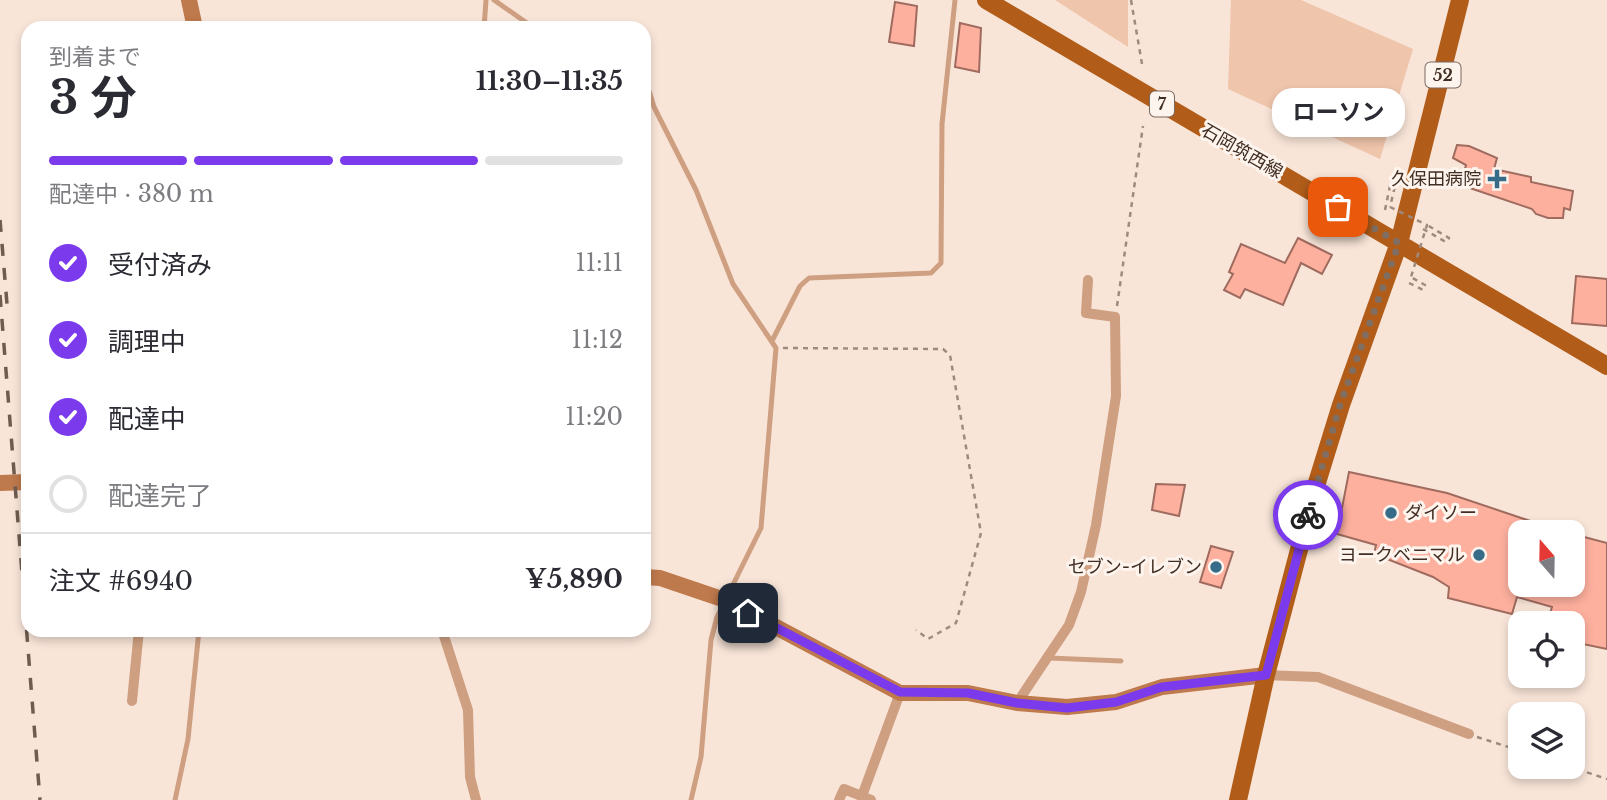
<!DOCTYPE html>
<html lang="ja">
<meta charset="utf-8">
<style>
body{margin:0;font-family:"Libre Baskerville","Noto Sans JP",serif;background:#f2f2f3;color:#2b2b33;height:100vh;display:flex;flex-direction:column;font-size:26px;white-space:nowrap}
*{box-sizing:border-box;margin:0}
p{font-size:23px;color:#7c7c81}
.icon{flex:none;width:38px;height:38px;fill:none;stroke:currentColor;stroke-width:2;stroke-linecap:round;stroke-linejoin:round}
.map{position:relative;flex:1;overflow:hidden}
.panel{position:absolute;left:21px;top:21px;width:630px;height:616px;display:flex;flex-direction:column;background:#fff;border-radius:21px;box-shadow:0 4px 10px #0003}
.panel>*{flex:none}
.needle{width:46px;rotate:340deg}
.controls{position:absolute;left:1508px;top:520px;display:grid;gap:14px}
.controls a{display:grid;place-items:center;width:77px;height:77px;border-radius:14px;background:#fff;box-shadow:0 4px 10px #0003;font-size:35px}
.pin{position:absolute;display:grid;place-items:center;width:60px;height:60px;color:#fff;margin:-30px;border-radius:14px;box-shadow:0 4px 10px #0006}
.courier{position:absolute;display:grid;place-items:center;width:70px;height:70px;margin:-35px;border:5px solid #7c3aed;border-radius:50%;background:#fff;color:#222;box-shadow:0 2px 9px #0007}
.bubble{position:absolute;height:49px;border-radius:21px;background:#fff;box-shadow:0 4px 10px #0003;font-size:23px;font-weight:700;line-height:49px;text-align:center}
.head em{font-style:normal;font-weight:700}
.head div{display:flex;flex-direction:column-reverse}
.head{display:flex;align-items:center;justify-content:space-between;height:119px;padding:0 28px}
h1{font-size:46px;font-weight:700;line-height:52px}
.bar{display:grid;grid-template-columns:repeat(4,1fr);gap:10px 7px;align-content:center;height:84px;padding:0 28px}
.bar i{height:9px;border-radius:5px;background:#e1e1e2}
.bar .current{background:#7c3aed}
.bar p{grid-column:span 4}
.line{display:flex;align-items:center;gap:18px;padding:0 28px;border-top:2px solid #e1e1e2}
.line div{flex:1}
ol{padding:0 28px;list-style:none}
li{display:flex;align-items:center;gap:21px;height:77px}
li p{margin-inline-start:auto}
li .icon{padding:7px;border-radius:50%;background:#7c3aed;color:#fff;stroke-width:4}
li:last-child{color:#7c7c81}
li i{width:38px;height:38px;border:4px solid #e1e1e2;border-radius:50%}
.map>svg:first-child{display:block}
.green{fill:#efc5ab}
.building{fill:#feb09e;stroke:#9f6b5f;stroke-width:2}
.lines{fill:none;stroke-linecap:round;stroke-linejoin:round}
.path{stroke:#9e8b7e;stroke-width:2.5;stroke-dasharray:5 5;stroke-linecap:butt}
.lane{stroke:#ce9f81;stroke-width:5}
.street{stroke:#ce9f81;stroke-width:10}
.secondary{stroke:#be794c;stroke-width:16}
.primary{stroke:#b15d19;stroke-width:18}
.rail{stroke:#6f5c4f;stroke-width:3.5;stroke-dasharray:12 12;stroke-linecap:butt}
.path-bridge{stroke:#9e8b7e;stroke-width:2.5;stroke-dasharray:5 5;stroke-linecap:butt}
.done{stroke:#816e62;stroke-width:7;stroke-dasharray:0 12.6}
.route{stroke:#7c3aed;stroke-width:9}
.poi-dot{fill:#376c88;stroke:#fef4ee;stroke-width:2.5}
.labels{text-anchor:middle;stroke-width:6;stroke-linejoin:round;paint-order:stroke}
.shield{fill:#fef4ee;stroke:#7a695f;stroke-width:2}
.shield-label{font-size:16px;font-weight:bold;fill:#412e22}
.street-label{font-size:18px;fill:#412e22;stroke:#fef4ee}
.poi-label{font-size:18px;fill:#412e22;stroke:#fef4ee;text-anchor:end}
</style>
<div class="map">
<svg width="1607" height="800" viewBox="0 0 1607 800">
<rect width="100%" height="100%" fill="#f9e5d8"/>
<!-- green -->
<path class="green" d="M1055,0h73v47z
M1231,0h70l112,49 -33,110 -152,-70z"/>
<!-- building -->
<path class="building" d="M895,2l22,4 -3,40 -25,-4z
M960,23l21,5 -2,44 -24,-5z
M1457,145l12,1 28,12 -3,11 37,8v5l42,9 -3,19 -6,-2 -1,10h-15l-12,-4 -4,-5 -71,-24 5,-20 -13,-7z
M1298,238l34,17 -10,19 -21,-11 -18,42 -38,-16 -5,9 -16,-8 9,-16 -4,-2 12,-28 44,19z
M1576,276l31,3v47l-35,-3z
M1349,472l98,21 110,37 -36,2v52h52v-50l34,9v106l-34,-7v-19h-26l5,-16 -35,-10 -5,17 -64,-16 1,-11 -16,-10 -59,-23 2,-9 -39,-11z
M1156,484l29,1 -6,31 -27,-6z
M1211,546l22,6 -12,36 -21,-6z"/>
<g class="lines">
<!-- path -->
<path class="path" d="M1131,0l11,64
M1385,210l6,-29 5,1 -6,25
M1423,229l23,13 3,-4 -22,-13
M1409,283l14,7 2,-5 -14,-8
M1117,306l26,-180
M783,348l160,1 7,6 31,178 -25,90 -28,16 -12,-9
M1477,737l44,14
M1568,766l39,13"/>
<!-- lane -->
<path class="lane" d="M494,0l40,28
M484,28l2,-28
M644,75l10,32 42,83 37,94 43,64 -15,180 -44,89 -6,23 -10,117 -10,43
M773,339l27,-53 9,-8 122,-5 10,-10 1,-139 13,-124
M1049,658l72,3
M175,800l13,-61 11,-109"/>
<!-- street -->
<path class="street" d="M442,630l26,80 2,67 6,23
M1266,675l52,2 151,57
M132,701l7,-71
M1017,703l52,-78 12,-33 15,-67 20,-129 -1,-79 -29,-4 2,-33
M862,796l38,-103
M839,800l5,-11 27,11"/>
<!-- secondary -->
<path class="secondary" d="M189,0l6,28
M0,483l28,-1
M644,577l16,1 65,22 175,93h68l49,10 50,4 49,-5 46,-15 104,-12"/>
<!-- primary -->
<path class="primary" d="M986,0l621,366
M1238,800l28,-125 49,-186 26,-84 58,-162 61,-243"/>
<!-- rail -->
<path class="rail" d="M0,220l7,84
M0,295l40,505"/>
<!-- path-bridge -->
<path class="path-bridge" d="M1390,207l37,18 -16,52"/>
</g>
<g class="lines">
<!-- done -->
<path class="done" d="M1308,515l32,-110 59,-162 -61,-36"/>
<!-- route -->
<path class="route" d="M748,613l152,79 68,1 49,10 50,5 49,-6 46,-15 104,-12 42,-160"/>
</g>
<!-- markers -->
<g class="poi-dot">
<path d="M1493.5 168.5h7v7h7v7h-7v7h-7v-7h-7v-7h7z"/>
<circle cx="1391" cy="513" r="7"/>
<circle cx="1479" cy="555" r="7"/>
<circle cx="1216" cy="567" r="7"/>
</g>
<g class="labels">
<!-- shield labels -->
<g class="shield">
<rect x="1425.5" y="62.5" width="35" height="25" rx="5"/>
<rect x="1150" y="91.5" width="24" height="25" rx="5"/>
</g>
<g class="shield-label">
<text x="1443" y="81">52</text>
<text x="1162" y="110">7</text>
</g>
<!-- street labels -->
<g class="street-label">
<text transform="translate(1242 151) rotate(30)" y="6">石岡筑西線</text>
</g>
<!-- poi labels -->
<g class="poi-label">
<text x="1481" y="185">久保田病院</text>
<text x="1405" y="519" text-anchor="start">ダイソー</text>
<text x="1465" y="561">ヨークベニマル</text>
<text x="1202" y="573">セブン-イレブン</text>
</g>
</g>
</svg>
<div class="controls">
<a><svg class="needle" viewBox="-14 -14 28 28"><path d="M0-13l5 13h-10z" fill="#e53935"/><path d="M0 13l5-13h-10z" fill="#7c7c81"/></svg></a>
<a><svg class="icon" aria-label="locate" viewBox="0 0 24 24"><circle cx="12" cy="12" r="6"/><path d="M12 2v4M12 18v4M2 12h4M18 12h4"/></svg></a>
<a><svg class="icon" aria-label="layers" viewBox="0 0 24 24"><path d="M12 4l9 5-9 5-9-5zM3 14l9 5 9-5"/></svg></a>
</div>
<div class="pin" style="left:1338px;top:207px;background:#ea580c"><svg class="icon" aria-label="bag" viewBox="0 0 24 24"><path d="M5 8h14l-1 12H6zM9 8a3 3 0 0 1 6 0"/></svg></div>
<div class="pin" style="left:748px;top:613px;background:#1f2937"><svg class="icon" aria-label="home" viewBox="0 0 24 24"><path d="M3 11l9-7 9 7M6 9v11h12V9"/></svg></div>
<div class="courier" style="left:1308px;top:515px"><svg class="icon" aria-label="bike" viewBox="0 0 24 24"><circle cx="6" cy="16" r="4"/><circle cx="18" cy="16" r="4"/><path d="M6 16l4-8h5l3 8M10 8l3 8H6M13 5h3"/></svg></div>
<div class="bubble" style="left:1272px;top:88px;width:133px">ローソン</div>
<section class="panel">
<div class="head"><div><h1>3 分</h1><p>到着まで</p></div><em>11:30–11:35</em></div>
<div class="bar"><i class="current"></i><i class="current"></i><i class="current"></i><i></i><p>配達中 · 380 m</p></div>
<ol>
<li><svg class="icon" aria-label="check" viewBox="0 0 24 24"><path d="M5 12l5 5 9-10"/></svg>受付済み<p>11:11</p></li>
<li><svg class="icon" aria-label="check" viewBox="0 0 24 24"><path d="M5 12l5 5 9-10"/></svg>調理中<p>11:12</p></li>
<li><svg class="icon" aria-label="check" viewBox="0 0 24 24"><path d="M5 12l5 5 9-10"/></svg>配達中<p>11:20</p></li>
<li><i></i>配達完了</li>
</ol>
<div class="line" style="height:91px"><div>注文 #6940</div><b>¥5,890</b></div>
</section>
</div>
